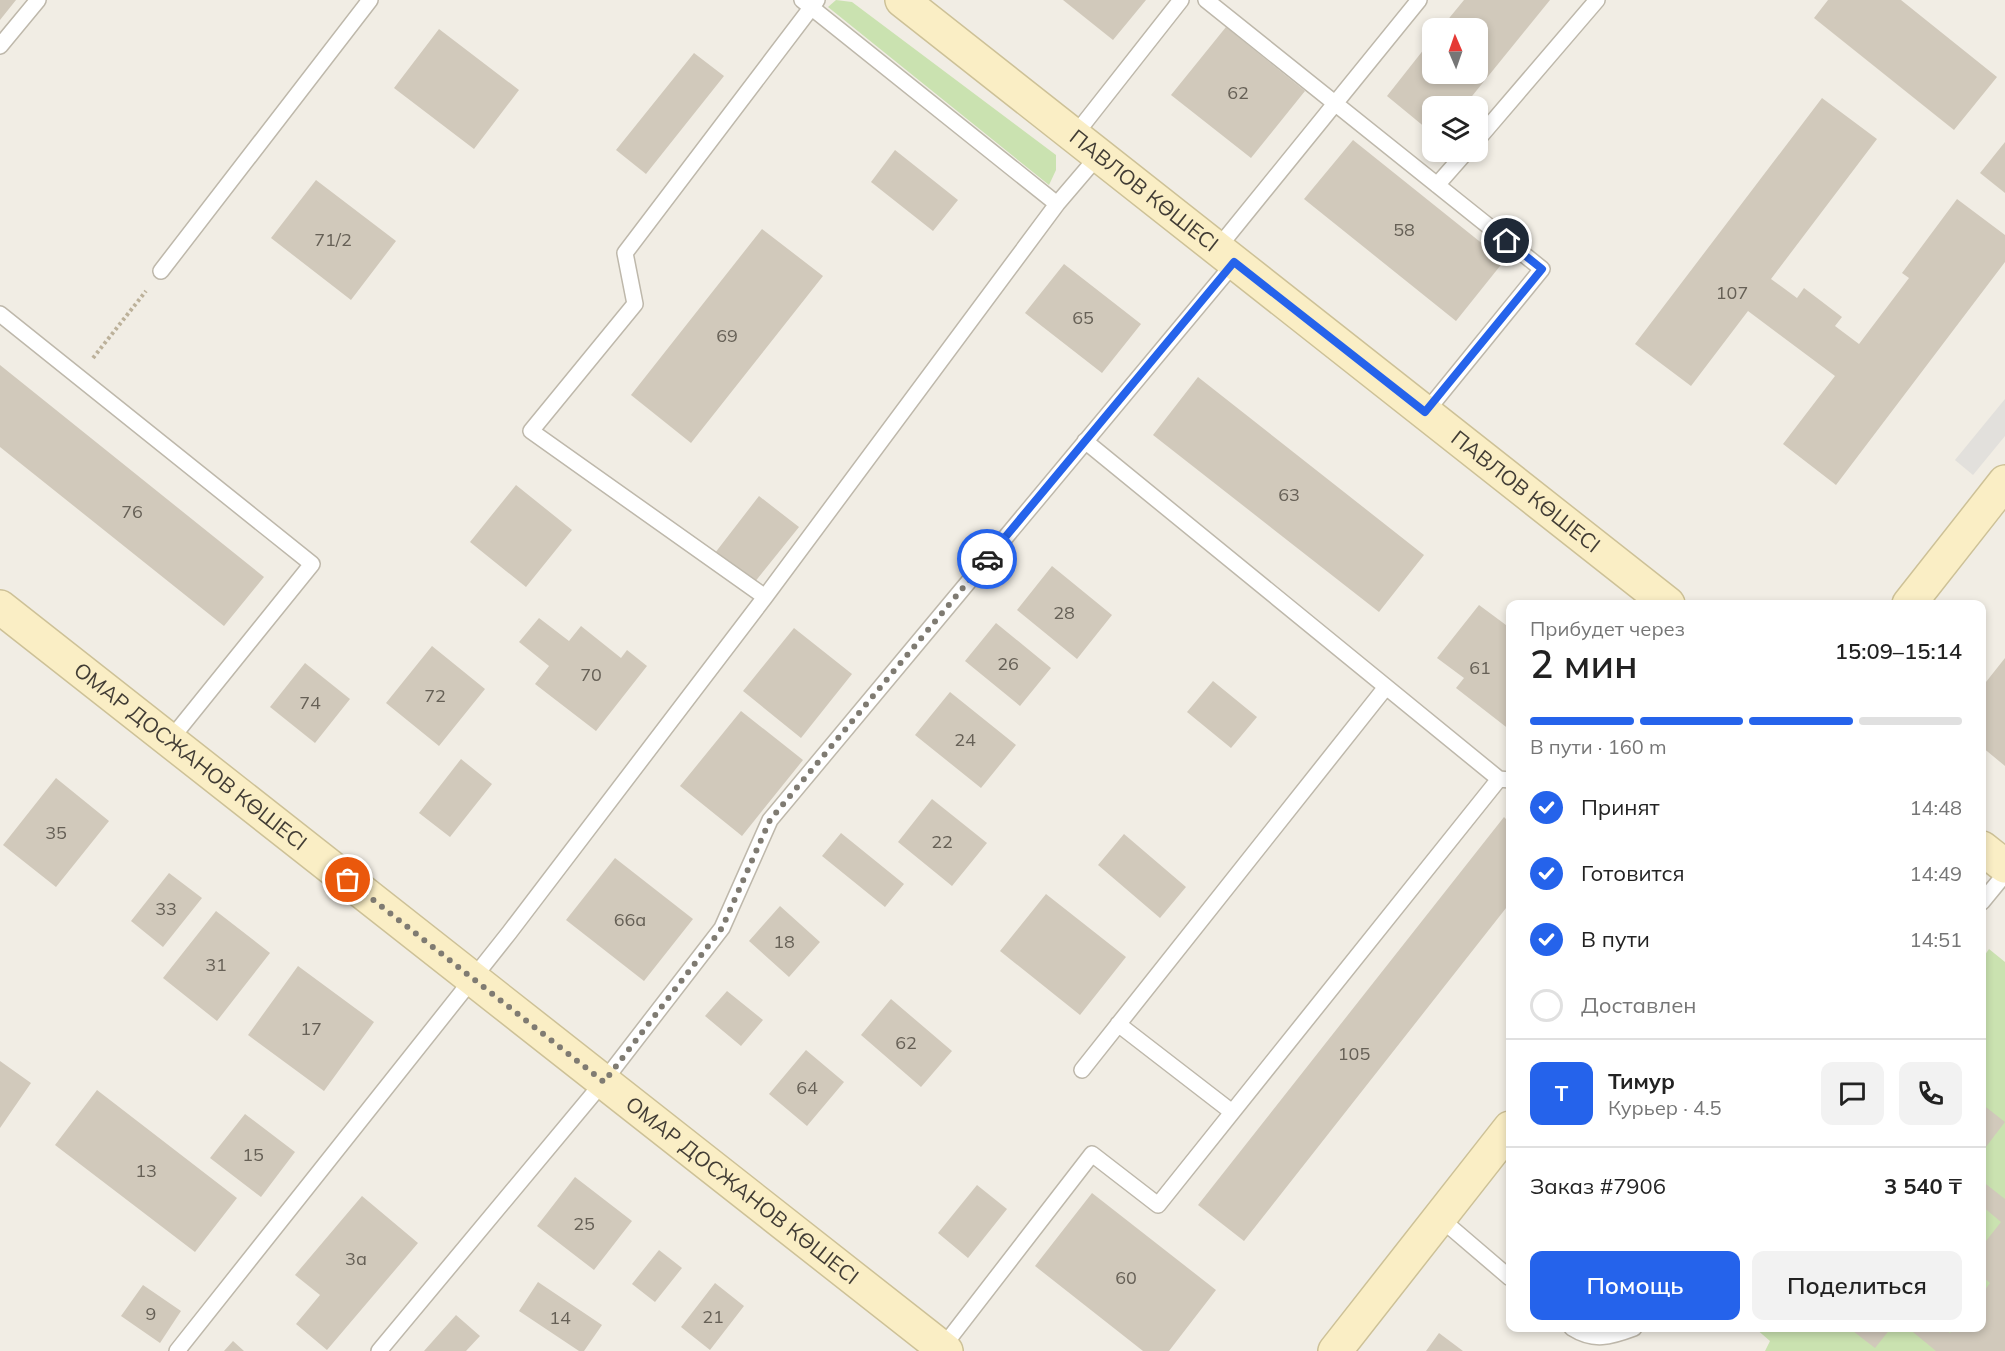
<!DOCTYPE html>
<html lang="ru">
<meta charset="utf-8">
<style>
body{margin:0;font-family:Mulish,sans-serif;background:#f2f2f2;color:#222;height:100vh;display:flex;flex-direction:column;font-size:22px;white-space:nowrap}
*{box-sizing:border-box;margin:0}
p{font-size:20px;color:#767676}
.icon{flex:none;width:33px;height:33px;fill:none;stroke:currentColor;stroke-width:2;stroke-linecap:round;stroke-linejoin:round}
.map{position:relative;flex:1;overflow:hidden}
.panel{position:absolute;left:1506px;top:600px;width:480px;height:732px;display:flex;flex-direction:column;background:#fff;border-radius:12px;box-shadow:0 3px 9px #0003}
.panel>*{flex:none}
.needle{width:39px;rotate:358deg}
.fabs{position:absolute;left:1422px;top:18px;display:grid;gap:12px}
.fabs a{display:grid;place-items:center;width:66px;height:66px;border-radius:12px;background:#fff;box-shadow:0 3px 9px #0003;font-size:30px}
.pin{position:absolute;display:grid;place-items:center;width:51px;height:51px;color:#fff;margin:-26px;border:3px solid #fff;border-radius:50%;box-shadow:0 2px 6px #0007}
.courier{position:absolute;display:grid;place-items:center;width:60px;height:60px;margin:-30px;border:4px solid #2563eb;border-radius:50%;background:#fff;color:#222;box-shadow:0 2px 8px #0007}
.head em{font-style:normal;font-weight:600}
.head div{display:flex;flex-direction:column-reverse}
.head{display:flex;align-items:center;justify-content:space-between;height:102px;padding:0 24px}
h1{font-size:39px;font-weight:600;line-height:45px}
.bar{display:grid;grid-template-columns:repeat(4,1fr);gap:9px 6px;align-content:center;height:72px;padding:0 24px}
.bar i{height:8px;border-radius:4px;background:#e0e0e0}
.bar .on{background:#2563eb}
.bar p{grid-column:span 4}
.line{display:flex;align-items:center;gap:15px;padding:0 24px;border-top:2px solid #e0e0e0}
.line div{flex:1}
.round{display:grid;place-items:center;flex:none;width:63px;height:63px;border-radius:12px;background:#f2f2f2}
ol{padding:0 24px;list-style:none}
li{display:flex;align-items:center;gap:18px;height:66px}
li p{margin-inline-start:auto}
li .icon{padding:6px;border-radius:50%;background:#2563eb;color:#fff;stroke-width:4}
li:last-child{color:#767676}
li i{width:33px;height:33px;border:3px solid #e0e0e0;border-radius:50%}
.button{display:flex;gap:12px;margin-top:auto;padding:12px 24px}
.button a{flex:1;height:69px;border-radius:12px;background:#2563eb;color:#fff;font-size:24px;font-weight:600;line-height:69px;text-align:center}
.button a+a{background:#f2f2f2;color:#222}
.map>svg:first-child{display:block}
.green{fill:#cae2b0}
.parking{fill:#e2e0dc}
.building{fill:#d1c9bb}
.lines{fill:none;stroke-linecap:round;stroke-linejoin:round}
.lane-casing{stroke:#beb8ab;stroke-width:18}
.secondary-casing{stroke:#cdc197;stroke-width:36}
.path{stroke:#bcb19a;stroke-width:4;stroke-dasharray:3 3;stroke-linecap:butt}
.lane{stroke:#fff;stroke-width:15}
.secondary{stroke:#faeec5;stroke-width:33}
.done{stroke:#7f7b72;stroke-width:6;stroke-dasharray:0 10.8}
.route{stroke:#2563eb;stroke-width:8}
.labels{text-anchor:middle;stroke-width:5;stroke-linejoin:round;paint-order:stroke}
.number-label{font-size:18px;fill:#666056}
.street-label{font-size:21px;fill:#423d35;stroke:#fff}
</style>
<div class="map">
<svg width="2005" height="1351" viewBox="0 0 2005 1351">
<rect width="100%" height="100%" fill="#f1ede4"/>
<!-- green -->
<path class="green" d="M836,0l16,2 204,153v15l-7,15 -221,-178z
M1989,949l16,13v389h-240l5,-10 -15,-13h227v-369z"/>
<!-- parking -->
<path class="parking" d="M2005,399v37l-32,39 -18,-15z"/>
<!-- building -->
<path class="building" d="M0,0h16l-16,20z
M1063,0h83l-33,40z
M1464,0h86l-86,106h-32v27l-45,-37 45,-57v35h46v-46h-37z
M1828,0h73l96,77 -43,53 -140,-112z
M1226,27l79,64 -54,67 -80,-63z
M439,29l80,61 -45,59 -80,-61z
M694,53l30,23 -78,98 -30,-24z
M1822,98l55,41 -106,140 26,19 7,-10 38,29 -7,9 24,18 50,-66 -7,-5 55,-74 48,36v27l-169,223 -53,-41 52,-68 -87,-65 -57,75 -56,-42z
M1353,140l151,121 -48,60 -152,-122z
M2005,142v51l-25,-20z
M895,150l63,50 -25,31 -62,-49z
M316,180l80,61 -45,59 -80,-62z
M762,229l61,47 -132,167 -60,-48z
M1064,264l77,60 -39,49 -77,-60z
M0,365l264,212 -40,49 -224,-179z
M1198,377l226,178 -45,57 -226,-177z
M516,485l56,45 -46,57 -56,-45z
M759,496l40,31 -45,56 -39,-30z
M1052,566l60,49 -35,44 -60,-49z
M1479,605l27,20 4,-6v111l-54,-42 8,-10 -27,-20z
M539,618l30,23 12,-15 40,32 6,-8 20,16 -51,65 -61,-47 14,-18 -30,-24z
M996,623l55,45 -31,38 -55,-45z
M794,628l58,46 -51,64 -58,-47z
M432,646l53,43 -46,57 -53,-43z
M2005,658v108l-23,-19v-60z
M305,663l45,36 -35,44 -45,-36z
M1213,681l44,36 -26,31 -44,-36z
M950,692l66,53 -35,43 -66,-53z
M741,711l62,49 -61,76 -62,-50z
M461,759l31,25 -42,53 -31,-24z
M56,778l53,43 -53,66 -53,-42z
M932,799l55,44 -35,43 -54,-44z
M1504,817l6,6v80l-266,338 -46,-36z
M841,833l63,51 -19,23 -63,-51z
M1124,834l62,53 -26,31 -62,-53z
M615,858l78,61 -49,62 -78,-61z
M169,873l33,25 -39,49 -32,-26z
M1046,894l80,63 -46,58 -80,-64z
M780,906l40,36 -31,35 -40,-36z
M216,911l54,42 -53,68 -54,-43z
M298,966l76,56 -50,69 -76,-56z
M727,991l36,29 -22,26 -36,-30z
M891,999l61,52 -31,36 -60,-52z
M806,1050l38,32 -37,44 -38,-32z
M0,1061l31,22 -31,45z
M97,1090l140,108 -42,54 -140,-107z
M1982,1104l23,18 -23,30z
M245,1114l50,38 -34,45 -51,-39z
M575,1177l57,44 -38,49 -57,-44z
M1982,1181l23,18v152h-69l-28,-23h35l7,5 5,-5h27v-34l8,-11 -8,-7v-30l19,-24 -19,-16z
M977,1185l30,24 -39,49 -30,-25z
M1092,1193l124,97 -47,61h-26l-108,-85z
M362,1196l56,47 -91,107 -31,-26 24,-29 -25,-20z
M659,1250l23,18 -27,34 -23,-18z
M538,1282l64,43 -18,26h-5l-60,-40z
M715,1283l29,23 -34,44 -29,-23z
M143,1285l38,26 -21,32 -39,-27z
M456,1315l24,21 -14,15h-42z
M1849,1328h42l-16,20z
M1439,1333l24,18h-37z
M233,1341l11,10h-20z"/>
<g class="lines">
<!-- lane casing -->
<g class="lane-casing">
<path id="lane" d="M802,0l255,204
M1206,0l336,269 -117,144
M0,46l38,-46
M1074,136l107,-136
M1478,139l119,-139
M1437,185l29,-33
M1217,249l202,-249
M161,271l209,-271
M0,314l312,250 -142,176
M1085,441l414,338 11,1
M765,597l-234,-166 104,-127 -10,-51 192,-253
M1982,902l23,-28
M1118,1024l114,88
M1082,1070l304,-383
M1441,1219l69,59
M1572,1328c22,14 38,9 62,0
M942,1348l150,-194 66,51 341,-426
M177,1351l332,-418 256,-336 292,-393 41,-48
M379,1351l225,-270 118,-153 48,-108 465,-558"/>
</g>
<!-- secondary casing -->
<g class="secondary-casing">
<g id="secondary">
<path id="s1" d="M902,0l766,604"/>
<path d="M1909,604l96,-122"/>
<path id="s2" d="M0,607l946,744"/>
<path d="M1982,848l23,18"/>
<path d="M1335,1351l175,-223"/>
</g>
</g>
<!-- path -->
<path class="path" d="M93,358l53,-67"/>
<!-- lane -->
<use href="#lane" class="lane"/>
<!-- secondary -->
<use href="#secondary" class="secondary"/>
</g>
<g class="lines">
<!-- done -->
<path class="done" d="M348,880l256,202 118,-154 48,-108 217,-261"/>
<!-- route -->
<path class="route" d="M987,559l247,-297 191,150 117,-143 -35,-28"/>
</g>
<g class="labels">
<!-- number labels -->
<g class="number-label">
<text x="1238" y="99">62</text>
<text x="1404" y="236">58</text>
<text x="333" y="246">71/2</text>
<text x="1732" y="299">107</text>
<text x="1083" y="324">65</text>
<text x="727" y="342">69</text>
<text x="1289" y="501">63</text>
<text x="132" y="518">76</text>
<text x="1064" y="619">28</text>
<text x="1008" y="670">26</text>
<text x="1480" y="674">61</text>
<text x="591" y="681">70</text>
<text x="435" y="702">72</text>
<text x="310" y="709">74</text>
<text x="965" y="746">24</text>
<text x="56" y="839">35</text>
<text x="942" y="848">22</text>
<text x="166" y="915">33</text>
<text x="630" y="926">66а</text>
<text x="784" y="948">18</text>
<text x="216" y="971">31</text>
<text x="311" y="1035">17</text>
<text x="906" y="1049">62</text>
<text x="1354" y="1060">105</text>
<text x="807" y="1094">64</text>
<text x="253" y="1161">15</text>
<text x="146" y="1177">13</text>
<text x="584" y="1230">25</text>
<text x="356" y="1265">3а</text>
<text x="1126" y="1284">60</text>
<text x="151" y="1320">9</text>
<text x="713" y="1323">21</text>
<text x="560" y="1324">14</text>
</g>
<!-- street labels -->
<g class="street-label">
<text dy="7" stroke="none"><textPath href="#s1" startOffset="308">ПАВЛОВ КӨШЕСІ</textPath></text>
<text dy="7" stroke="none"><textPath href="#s1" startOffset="794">ПАВЛОВ КӨШЕСІ</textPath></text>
<text dy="7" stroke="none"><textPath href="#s2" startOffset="242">ОМАР ДОСЖАНОВ КӨШЕСІ</textPath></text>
<text dy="7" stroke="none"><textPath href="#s2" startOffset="944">ОМАР ДОСЖАНОВ КӨШЕСІ</textPath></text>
</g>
</g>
</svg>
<div class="fabs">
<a><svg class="needle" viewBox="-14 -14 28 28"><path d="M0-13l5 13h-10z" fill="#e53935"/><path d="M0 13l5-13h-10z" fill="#767676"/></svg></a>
<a><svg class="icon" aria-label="layers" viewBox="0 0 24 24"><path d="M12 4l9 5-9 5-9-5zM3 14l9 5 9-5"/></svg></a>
</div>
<div class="pin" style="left:348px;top:880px;background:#ea580c"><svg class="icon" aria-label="bag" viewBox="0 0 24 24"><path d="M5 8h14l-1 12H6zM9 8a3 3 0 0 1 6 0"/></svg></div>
<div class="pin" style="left:1507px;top:241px;background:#1f2937"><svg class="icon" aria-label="home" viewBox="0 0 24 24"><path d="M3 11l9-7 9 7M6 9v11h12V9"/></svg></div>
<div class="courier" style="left:987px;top:559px"><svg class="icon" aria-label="car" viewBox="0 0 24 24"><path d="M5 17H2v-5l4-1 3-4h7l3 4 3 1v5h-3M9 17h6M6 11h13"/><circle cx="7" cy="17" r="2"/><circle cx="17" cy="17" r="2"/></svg></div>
<section class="panel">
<div class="head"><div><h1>2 мин</h1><p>Прибудет через</p></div><em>15:09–15:14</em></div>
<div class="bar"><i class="on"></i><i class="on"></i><i class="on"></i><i></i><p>В пути · 160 m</p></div>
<ol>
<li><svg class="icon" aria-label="check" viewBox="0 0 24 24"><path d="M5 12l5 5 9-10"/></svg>Принят<p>14:48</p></li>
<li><svg class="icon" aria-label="check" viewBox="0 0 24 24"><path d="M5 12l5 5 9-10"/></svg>Готовится<p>14:49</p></li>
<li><svg class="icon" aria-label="check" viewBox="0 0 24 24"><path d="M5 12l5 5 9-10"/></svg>В пути<p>14:51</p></li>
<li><i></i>Доставлен</li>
</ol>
<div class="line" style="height:108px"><b class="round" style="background:#2563eb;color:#fff">Т</b><div><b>Тимур</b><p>Курьер · 4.5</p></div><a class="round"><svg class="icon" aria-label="chat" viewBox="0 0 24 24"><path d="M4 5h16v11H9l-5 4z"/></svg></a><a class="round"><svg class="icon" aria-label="phone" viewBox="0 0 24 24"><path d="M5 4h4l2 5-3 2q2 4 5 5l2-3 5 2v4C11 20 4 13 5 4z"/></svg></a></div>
<div class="line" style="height:78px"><div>Заказ #7906</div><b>3 540 ₸</b></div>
<div class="button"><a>Помощь</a><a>Поделиться</a></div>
</section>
</div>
